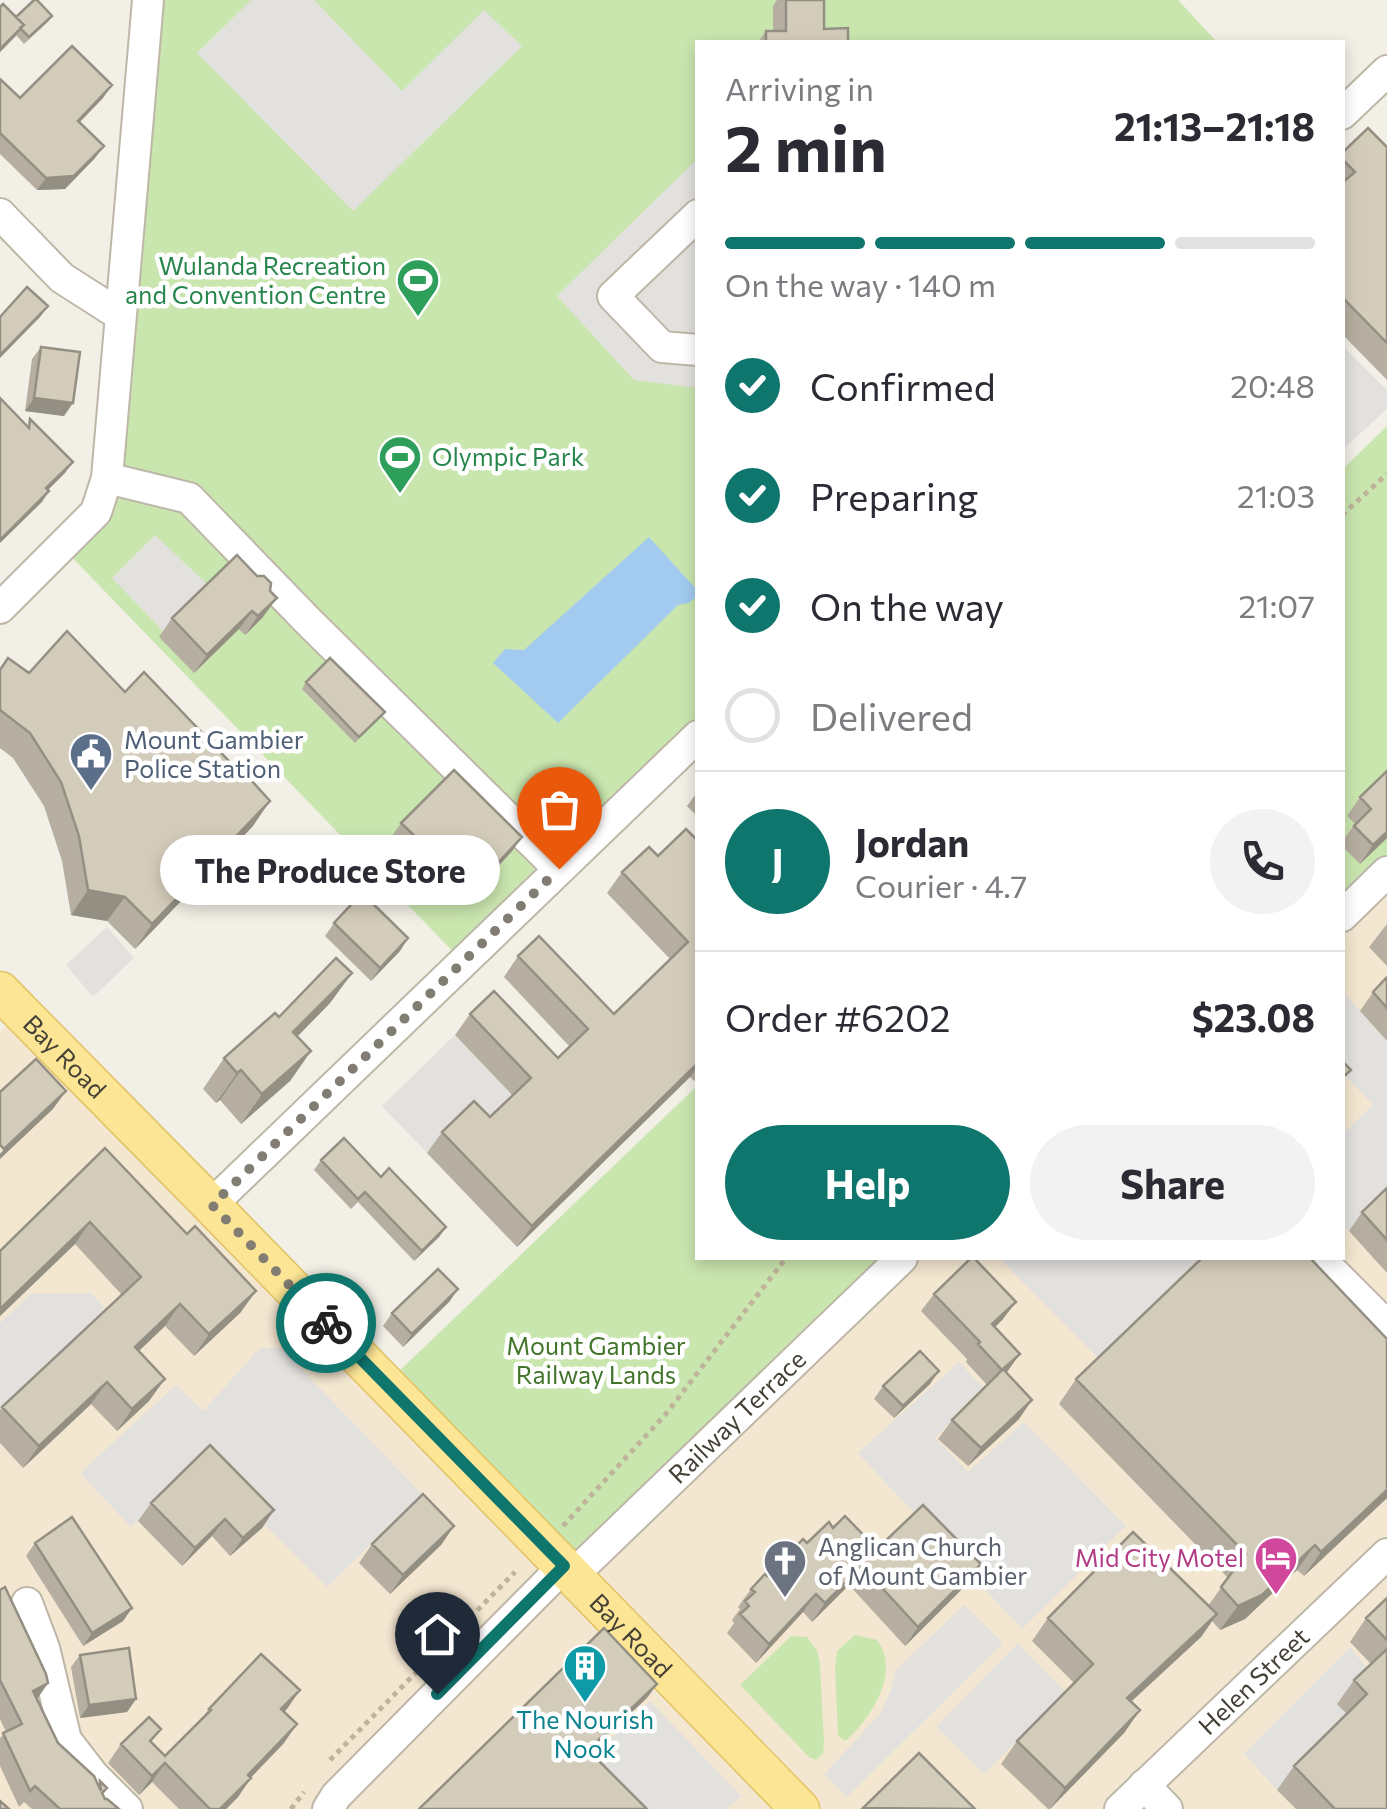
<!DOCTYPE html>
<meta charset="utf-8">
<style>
body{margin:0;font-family:Commissioner,sans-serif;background:#f2f2f3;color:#2b2b33;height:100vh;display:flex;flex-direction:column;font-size:38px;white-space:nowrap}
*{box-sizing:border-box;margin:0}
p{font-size:32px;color:#7c7c81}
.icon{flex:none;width:55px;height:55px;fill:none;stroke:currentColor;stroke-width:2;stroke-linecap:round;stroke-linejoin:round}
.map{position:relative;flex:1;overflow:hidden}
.side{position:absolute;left:695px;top:40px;width:650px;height:1220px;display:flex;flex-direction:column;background:#fff;border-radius:0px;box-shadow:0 5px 15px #0003}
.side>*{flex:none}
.pin{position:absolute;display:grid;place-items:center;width:85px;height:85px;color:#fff;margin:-102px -42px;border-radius:50% 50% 50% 0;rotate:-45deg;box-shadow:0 0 10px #0007}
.pin .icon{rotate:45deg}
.courier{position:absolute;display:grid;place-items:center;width:100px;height:100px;margin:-50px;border:8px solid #0f766e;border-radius:50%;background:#fff;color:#222;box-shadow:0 2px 12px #0007}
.bubble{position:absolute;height:70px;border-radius:35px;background:#fff;box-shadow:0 5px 15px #0003;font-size:32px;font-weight:700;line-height:70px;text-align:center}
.head em{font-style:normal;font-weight:700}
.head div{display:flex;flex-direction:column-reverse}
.head{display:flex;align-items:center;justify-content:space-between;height:170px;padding:0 30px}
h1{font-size:65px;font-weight:700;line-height:75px}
.bar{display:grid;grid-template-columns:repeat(4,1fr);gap:15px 10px;align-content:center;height:120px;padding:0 30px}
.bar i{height:12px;border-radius:8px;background:#e1e1e2}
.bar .selected{background:#0f766e}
.bar p{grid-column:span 4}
.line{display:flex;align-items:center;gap:25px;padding:0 30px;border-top:2px solid #e1e1e2}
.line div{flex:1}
.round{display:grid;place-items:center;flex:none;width:105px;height:105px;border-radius:52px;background:#f2f2f3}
ol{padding:0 30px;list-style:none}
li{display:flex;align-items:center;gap:30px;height:110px}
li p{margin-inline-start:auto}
li .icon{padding:10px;border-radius:50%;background:#0f766e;color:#fff;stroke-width:4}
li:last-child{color:#7c7c81}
li i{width:55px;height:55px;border:5px solid #e1e1e2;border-radius:50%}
.primary-button{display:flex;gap:20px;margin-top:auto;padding:20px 30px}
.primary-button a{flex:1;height:115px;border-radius:60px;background:#0f766e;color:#fff;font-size:40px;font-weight:700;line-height:115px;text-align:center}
.primary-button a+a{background:#f2f2f3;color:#2b2b33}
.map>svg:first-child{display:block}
.commercial{fill:#f4e7d1}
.green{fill:#cae6af}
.parking{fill:#e3e1de}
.water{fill:#a2cbef}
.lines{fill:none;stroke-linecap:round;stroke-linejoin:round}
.minor-casing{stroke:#beb7a8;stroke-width:34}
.major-casing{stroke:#e1c365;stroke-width:41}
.path{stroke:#bfb49a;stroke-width:5;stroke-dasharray:5 5;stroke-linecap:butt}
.minor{stroke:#fff;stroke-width:30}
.major{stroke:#fce595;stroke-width:38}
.wall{fill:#b6afa1}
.shaded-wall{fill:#948f83}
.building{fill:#d4ccbb;stroke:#948f83;stroke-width:2.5}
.done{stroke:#827d73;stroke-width:10;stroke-dasharray:0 18}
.route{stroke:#0f766e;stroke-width:12}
.labels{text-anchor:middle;stroke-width:9;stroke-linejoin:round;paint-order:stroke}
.leisure-label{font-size:25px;fill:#27864d;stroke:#fff;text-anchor:end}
.service-label{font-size:25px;fill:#4e5e75;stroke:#fff;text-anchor:start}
.street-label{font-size:25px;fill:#454035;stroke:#fff}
.park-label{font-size:25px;fill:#42752a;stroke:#fff}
.worship-label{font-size:25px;fill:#5b616d;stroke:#fff;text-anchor:start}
.hotel-label{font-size:25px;fill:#b23c85;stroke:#fff;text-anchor:end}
.culture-label{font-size:25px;fill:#0d838f;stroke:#fff}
</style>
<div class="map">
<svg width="1387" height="1809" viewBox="0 0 1387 1809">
<rect width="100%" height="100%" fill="#f2efe6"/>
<!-- commercial -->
<path class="commercial" d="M1387,855v954h-1387v-777l20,-20 553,563 320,-317h449l1,-359z"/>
<!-- green -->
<path class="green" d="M148,0h1030l39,42h-519l-1,694 -234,226 -401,-415 34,-35z
M1387,426v429l-44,44v-430z
M697,1086l1,172h190l-315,305 -179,-187z
M855,1635l22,5c24,32 -5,76 -30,100h-4l-5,-5 -3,-68 2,-16z
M791,1636l16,1 10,13 3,14 4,80 -1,10 -7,6 -7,-3 -69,-72z"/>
<!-- parking -->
<path class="parking" d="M251,0h63l88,91 82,-81 38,36 -169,165 -156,-158z
M697,159v229l-63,-8 -77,-84z
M1342,345l45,45v19l-44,40z
M155,535l54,51 -46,45 -51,-53z
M107,927l27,31 -41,39 -27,-32z
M1343,992l44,49v153l-38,37 -6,-6 -1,-90 31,-30 -30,-32z
M455,1035l61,64 -41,39 -48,15 -45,-47z
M999,1258h211l-107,105z
M91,1293l17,19 -108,101v-90l30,-29z
M260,1348h21l141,146 -95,93 -128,-128 -68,68 -51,-54 96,-88 27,26z
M959,1362l25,26 -49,50 33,34 56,-50 102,104 -104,103 -164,-176z
M964,1605l39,38 -156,154 -23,-22 57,-63 10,-22 5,-20z
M1018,1643l48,49 -82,82 -48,-47z
M1350,1647l21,26 -6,60 -88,57 -33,-36z
M650,1701l91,95 -14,13h-100l-43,-45z"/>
<!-- water -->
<path class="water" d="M649,537l48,53v7l-9,6 -10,2 -120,118 -65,-60 12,-14 19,1z"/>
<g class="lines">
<!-- minor casing -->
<g class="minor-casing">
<g id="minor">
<path d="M1342,114l45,-43"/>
<path d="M0,214l62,64 58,37"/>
<path d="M698,215l-85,81 49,51 36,3"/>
<path d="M107,478l82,20 118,122 252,249"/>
<path d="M0,608l96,-96 11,-34 41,-478"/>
<path d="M1342,916l45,-44"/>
<path d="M211,1205l487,-469"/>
<path d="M1319,1258l68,68"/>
<path id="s1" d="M573,1575l329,-317"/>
<path d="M27,1603l17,45 22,92 27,35 34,34"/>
<path d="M1144,1785l23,24"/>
<path d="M328,1809l8,-13 228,-230"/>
<path id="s2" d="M1120,1809l267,-255"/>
</g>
</g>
<!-- major casing -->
<g class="major-casing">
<g id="major">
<path id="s3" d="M0,991l211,214 589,604"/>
</g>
</g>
<!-- path -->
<path class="path" d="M1342,515l45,-41
M563,1526l102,-111 121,-157
M330,1760l185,-188
M291,1809l13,-17"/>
<!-- minor -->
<use href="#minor" class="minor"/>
<!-- major -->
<use href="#major" class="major"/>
</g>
<!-- wall -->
<path class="wall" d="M777,0h47v29l24,13h-90l8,-11h7v-25z
M0,7l16,10 36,-1 -4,6 -24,22 -8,-9 -16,17z
M0,79l20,19h83l-23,24 15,36 -30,31 -28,1 -37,-36z
M1387,147v233l-45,-46v-181z
M41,347l23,69 -39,-5 7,-52z
M257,576l6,41 -18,18 -6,-6 -45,44 -35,-36 13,-19z
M0,670l29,3 224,153 -118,123 -28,-28 -36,-6 -9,-54 -18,-55 -31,-48 -13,-10z
M306,682l79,30 -30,31 -53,-54z
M1387,771v67l-27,26 -18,-18v-4l13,-18 -8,-8 13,-19z
M698,791v26l-11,-11z
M401,823l112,27 -49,53 -72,-67z
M698,841v237l-4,3 -4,-4 -173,170 -90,-94 15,-21 48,-15 23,-21 -58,-61 15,-21 88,44 12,-11 -66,-70 14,-21 96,58 56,-55 -63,-66 15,-21z
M334,923l74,15 -8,13 -29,30 -46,-45z
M1387,924v42l-18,-19z
M352,973l-22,30 -32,33 13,15 -21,30 -49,43 -21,-24 -4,3 -13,-14 21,-31 55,-41z
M1387,977v64l-27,-30 13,-19z
M105,1148l82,86 69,57 -16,22 -46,43 -29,-30 -26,25 10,50 -32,30 -26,-27 -68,64 -23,-25v-33l122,-115 -47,-51 -75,72v-65z
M321,1160l125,67 -7,10 -25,24 -56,-59 -7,7 -37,-39z
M1387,1188v85l-38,-42 13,-19z
M458,1289l-9,13 -46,45 -20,-21 9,-13z
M934,1294l69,25 -8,8 24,92 -51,47 -30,-27 14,-19 35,-35 -21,-23 1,-3 -46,-48z
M1387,1339v159l-83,78 -7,-6 -52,49 -25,11 -8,-9 -11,16 -70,65 9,8 -16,23 -74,76h-2l-47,-45 16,-23 57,-58 -42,-42 16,-23 160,-12 20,-28 -169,-174 17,-25z
M930,1384l-36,34 -20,-19 9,-13z
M151,1503l123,7 -12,18 -32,28 -18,-20 -30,30 -44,-45z
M454,1526l-13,19 -51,49 -31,-31 13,-19z
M833,1528l44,21 91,34 -63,63 -56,-61 -37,37 -9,-10 -47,51 -29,-30 7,-10 -2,-3 8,-11 -2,-2 13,-18 56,-46z
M35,1543l97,65 -9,13 -40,25 -57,-90z
M0,1590l48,93 -11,16 21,44 40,41 2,-3 7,7 -5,6 3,5 14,10h-87l-8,-7 -5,5 -19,-41v-28l6,-6 -6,-13z
M1387,1598v211h-91l-19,-19 17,-24 53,-52 -10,-10 17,-24 17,-16 -21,-22 16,-24z
M80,1655l56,44 -9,13 -47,6 -9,-51z
M209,1709l75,3v31l-34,35 -12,19 -12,12h-47l-27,-27 -13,13 -31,-32 13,-19 40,-15 -10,13 14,14 35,-35z"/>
<!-- shaded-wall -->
<path class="shaded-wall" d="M24,25l-9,12 -15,15v-3z
M112,85l-9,13 -34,35 9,-12z
M104,146l-9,12 -30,31 -28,1 9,-12z
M48,306l-8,11 -40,41v-3z
M34,398l39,5 -9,13 -39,-5z
M73,462l-8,11 -26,26 7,-11z
M49,491l-7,11 -42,41v-3z
M277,598l-14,19 -18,18 13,-19z
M252,611l-13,18 -45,44 13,-18z
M270,801l-17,25 -118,123 17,-25z
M1387,832v6l-27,26 13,-19z
M522,837l-9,13 -49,53 8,-12z
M88,890l37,7 -18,24 -36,-6z
M408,938l-8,13 -29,30 9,-13z
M352,973l-22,30 -58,59 21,-30z
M311,1051l-21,30 -49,43 21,-30z
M698,1063v3l-8,11 -173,170 15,-21z
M241,1070l-21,30 -4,3 21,-30z
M66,1091l-13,18 -53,50v-5l4,-5z
M90,1222l-15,22 -75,72v-7z
M446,1227l-7,10 -25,24 8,-10z
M458,1289l-9,13 -46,45 9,-13z
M256,1291l-16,22 -46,43 15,-22z
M1016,1302l-13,17 -23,23 12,-18z
M180,1304l-15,22 -45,43 15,-22z
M1020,1354l-13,18 -17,16 12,-18z
M939,1371l-9,13 -36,34 9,-12z
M165,1379l-16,22 -32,30 15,-22z
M107,1382l-16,22 -68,64 16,-22z
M1032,1400l-13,19 -51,47 13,-18z
M1387,1490v8l-83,78 17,-24z
M274,1510l-12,18 -32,28 13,-18z
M225,1519l-13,17 -30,30 13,-18z
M454,1526l-13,19 -51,49 13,-19z
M1315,1545l-18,25 -52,49 -25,11 18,-24z
M981,1564l-13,19 -63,63 13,-19z
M862,1566l-13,19 -37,37 13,-19z
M816,1594l-13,18 -47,51 13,-19z
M132,1608l-9,13 -40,25 9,-13z
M1217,1614l-16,23 -90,83 16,-22z
M48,1683l-11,16 -4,-8z
M657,1684l-10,14 -69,65 10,-13z
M300,1690l-13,19 -19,19 13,-19z
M136,1699l-9,13 -47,6 9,-13z
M1140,1710l-16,23 -74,76 15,-21z
M297,1724l-13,19 -49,51 13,-19z
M165,1763l-13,19 -13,13 13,-19z
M251,1778l-13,19 -12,12h-6z"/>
<!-- building -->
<path class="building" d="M34,0h3l15,16 -23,21 -9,-9 4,-3 -8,-8z
M786,0h38v29l24,-1v14h-82v-11h20z
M3,4l21,21 -24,24v-42z
M72,46l40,39 -34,36 26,25 -30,30 -28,2 -46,-45v-54l20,19z
M1368,128l19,19v196l-45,-46v-114l13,-11 -13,-13v-6z
M27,287l21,19 -48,49v-38z
M41,347l39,5 -7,51 -39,-5z
M0,398l29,30 1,-9 43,43 -27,26 3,3 -49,49z
M237,555l20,21h7l7,7 -1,8 7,7 -19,18 -6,-5 -45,44 -35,-37z
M67,631l58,61 19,-20 104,109 2,-2 20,22 -118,123 -27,-27 -37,-7 -9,-54 -18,-54 -31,-49 -30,-23v-40l8,-12 21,15z
M330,658l55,54 -26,25 -53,-55z
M454,770l68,67 -50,54 -71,-68z
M1387,771v61l-14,13 -19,-19 17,-17 -11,-12z
M686,829l12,12v222l-166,163 -90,-94 32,-31 16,16 41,-39 -61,-64 24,-23 64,67 30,-29 -70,-73 21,-20 75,78 74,-72 -66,-70 27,-25 9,9z
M362,893l46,45 -28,30 -46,-45z
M336,958l16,15 -59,59 18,19 -49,43 -21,-24 -4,3 -13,-15 51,-45 4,4z
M1387,977v31l-14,-16z
M36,1059l30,32 -62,58 -4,-4v-53z
M1342,1061l9,9 -9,8z
M344,1138l37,39 8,-9 57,59 -24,24 -57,-59 -7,7 -37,-39z
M105,1148l82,86 8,-8 61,65 -47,43 -29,-30 -45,43 30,32 -33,30 -25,-27 -68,64 -37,-39 139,-130 -51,-55 -90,87v-58z
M1387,1188v52l-25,-28z
M971,1258h3l42,44 -24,22 28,30 -18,16 -24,-26 2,-2 -46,-48z
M1202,1258h108l77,81v151l-66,62 -6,-7 -53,50 -24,11 -17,-19 25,-33 -170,-175z
M438,1269l20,20 -46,45 -20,-21z
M920,1351l19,20 -36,35 -20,-20z
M1003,1369l29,31 -51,48 -29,-28z
M210,1445l64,65 -31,28 -18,-19 -30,29 -44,-45z
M423,1494l31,32 -51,49 -31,-31z
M923,1505l58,59 -63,63 -56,-61 -37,37 -9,-9 -47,50 -29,-30 9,-8 -4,-5 10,-9 -4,-3 14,-15 2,2 36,-37 4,4 22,-21 4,6 12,-12 32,33z
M72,1517l60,91 -40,25 -57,-90z
M1133,1532l84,82 -90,84 13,12 -75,78 -48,-47 76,-77 -45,-46z
M5,1587l41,87 2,9 -15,8 25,52 36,33 7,15 -1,-10 7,7 -5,5 3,6h2l12,10h-59l-25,-23 -5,5 -27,-58 19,-9 -22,-44v-90z
M1387,1598v42l-21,-22z
M604,1628l53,56 -69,66 59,59h-228z
M129,1648l7,51 -47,6 -9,-50z
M1387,1649v160h-52l-41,-43 73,-72 -13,-14z
M261,1654l39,36 -19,19 16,15 -49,51 3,3 -31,31h-10l-45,-46 -13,13 -31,-32 28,-27 12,12 -11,12 15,15 46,-46 -2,-1z
M919,1753l56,56 -112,-1z
M0,1801l9,8h-9z"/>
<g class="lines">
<!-- done -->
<path class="done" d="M326,1323l-114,-118 347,-336"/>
<!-- route -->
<path class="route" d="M326,1323l238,243 -127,128"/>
</g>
<!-- icons -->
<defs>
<g id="stadium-pin" transform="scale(2.25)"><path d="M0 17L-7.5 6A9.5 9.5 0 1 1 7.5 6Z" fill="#2e9e5b" stroke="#fff"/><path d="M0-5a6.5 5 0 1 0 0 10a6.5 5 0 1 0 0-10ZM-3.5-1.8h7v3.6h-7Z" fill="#fff"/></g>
<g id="civic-pin" transform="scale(2.25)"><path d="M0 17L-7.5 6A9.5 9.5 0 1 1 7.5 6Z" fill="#5c6f8a" stroke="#fff"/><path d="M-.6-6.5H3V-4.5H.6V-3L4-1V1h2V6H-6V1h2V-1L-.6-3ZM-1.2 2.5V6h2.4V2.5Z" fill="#fff"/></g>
<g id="hotel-pin" transform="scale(2.25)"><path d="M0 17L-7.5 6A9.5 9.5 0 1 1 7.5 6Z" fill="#d1479c" stroke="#fff"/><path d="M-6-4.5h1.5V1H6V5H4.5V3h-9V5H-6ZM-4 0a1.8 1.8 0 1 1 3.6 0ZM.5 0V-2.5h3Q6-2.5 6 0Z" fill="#fff"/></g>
<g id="church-pin" transform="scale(2.25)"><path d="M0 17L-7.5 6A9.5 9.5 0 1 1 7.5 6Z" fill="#6b7280" stroke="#fff"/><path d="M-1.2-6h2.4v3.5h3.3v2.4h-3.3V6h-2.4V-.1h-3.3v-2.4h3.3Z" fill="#fff"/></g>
<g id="building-pin" transform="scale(2.25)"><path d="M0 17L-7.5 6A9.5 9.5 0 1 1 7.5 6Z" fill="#0f9aa8" stroke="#fff"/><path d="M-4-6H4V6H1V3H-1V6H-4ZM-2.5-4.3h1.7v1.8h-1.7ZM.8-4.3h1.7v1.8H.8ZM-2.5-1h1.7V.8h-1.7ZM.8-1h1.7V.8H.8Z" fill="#fff"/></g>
</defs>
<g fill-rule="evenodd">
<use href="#stadium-pin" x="418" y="280"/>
<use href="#stadium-pin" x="400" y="457"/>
<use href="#civic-pin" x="91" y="754"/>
<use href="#hotel-pin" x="1276" y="1558"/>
<use href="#church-pin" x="785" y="1561"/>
<use href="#building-pin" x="585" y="1666"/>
</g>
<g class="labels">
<!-- leisure labels -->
<g class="leisure-label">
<text x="386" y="275">Wulanda Recreation<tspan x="386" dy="29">and Convention Centre</tspan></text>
<text x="432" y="466" text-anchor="start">Olympic Park</text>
</g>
<!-- service labels -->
<g class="service-label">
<text x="124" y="749">Mount Gambier<tspan x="124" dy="29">Police Station</tspan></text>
</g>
<!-- street labels -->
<g class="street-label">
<text dy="9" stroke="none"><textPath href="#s3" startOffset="92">Bay Road</textPath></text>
<text dy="9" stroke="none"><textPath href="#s1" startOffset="228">Railway Terrace</textPath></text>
<text dy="9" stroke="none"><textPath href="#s3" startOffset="902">Bay Road</textPath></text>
<text dy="9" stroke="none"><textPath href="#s2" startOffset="185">Helen Street</textPath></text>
</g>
<!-- park labels -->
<g class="park-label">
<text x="596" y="1355">Mount Gambier<tspan x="596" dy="29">Railway Lands</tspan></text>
</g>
<!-- worship labels -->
<g class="worship-label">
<text x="818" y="1556">Anglican Church<tspan x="818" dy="29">of Mount Gambier</tspan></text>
</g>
<!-- hotel labels -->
<g class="hotel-label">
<text x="1244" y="1567">Mid City Motel</text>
</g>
<!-- culture labels -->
<g class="culture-label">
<text x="585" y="1729">The Nourish<tspan x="585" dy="29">Nook</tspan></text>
</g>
</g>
</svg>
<div class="pin" style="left:559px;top:869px;background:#ea580c"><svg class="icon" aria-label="bag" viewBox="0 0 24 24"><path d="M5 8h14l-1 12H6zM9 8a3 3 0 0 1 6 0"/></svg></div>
<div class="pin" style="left:437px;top:1694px;background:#1f2937"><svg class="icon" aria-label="home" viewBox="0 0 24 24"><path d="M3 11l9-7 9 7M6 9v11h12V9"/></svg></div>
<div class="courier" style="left:326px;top:1323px"><svg class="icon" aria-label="bike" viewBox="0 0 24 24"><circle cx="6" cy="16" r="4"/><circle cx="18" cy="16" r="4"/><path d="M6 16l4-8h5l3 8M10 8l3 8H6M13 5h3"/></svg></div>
<div class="bubble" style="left:160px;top:835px;width:340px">The Produce Store</div>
<section class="side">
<div class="head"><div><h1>2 min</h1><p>Arriving in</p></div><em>21:13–21:18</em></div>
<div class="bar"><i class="selected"></i><i class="selected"></i><i class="selected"></i><i></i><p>On the way · 140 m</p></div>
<ol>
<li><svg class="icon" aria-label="check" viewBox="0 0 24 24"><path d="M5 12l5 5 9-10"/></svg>Confirmed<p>20:48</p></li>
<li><svg class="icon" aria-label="check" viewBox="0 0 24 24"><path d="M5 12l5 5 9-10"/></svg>Preparing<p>21:03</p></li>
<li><svg class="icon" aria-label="check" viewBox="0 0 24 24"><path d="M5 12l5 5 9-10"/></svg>On the way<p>21:07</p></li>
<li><i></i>Delivered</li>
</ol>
<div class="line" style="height:180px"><b class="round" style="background:#0f766e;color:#fff">J</b><div><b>Jordan</b><p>Courier · 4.7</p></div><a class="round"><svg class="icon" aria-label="phone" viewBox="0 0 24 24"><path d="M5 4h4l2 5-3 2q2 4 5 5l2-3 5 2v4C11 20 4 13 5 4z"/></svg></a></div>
<div class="line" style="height:130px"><div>Order #6202</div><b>$23.08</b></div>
<div class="primary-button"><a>Help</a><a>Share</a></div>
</section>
</div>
